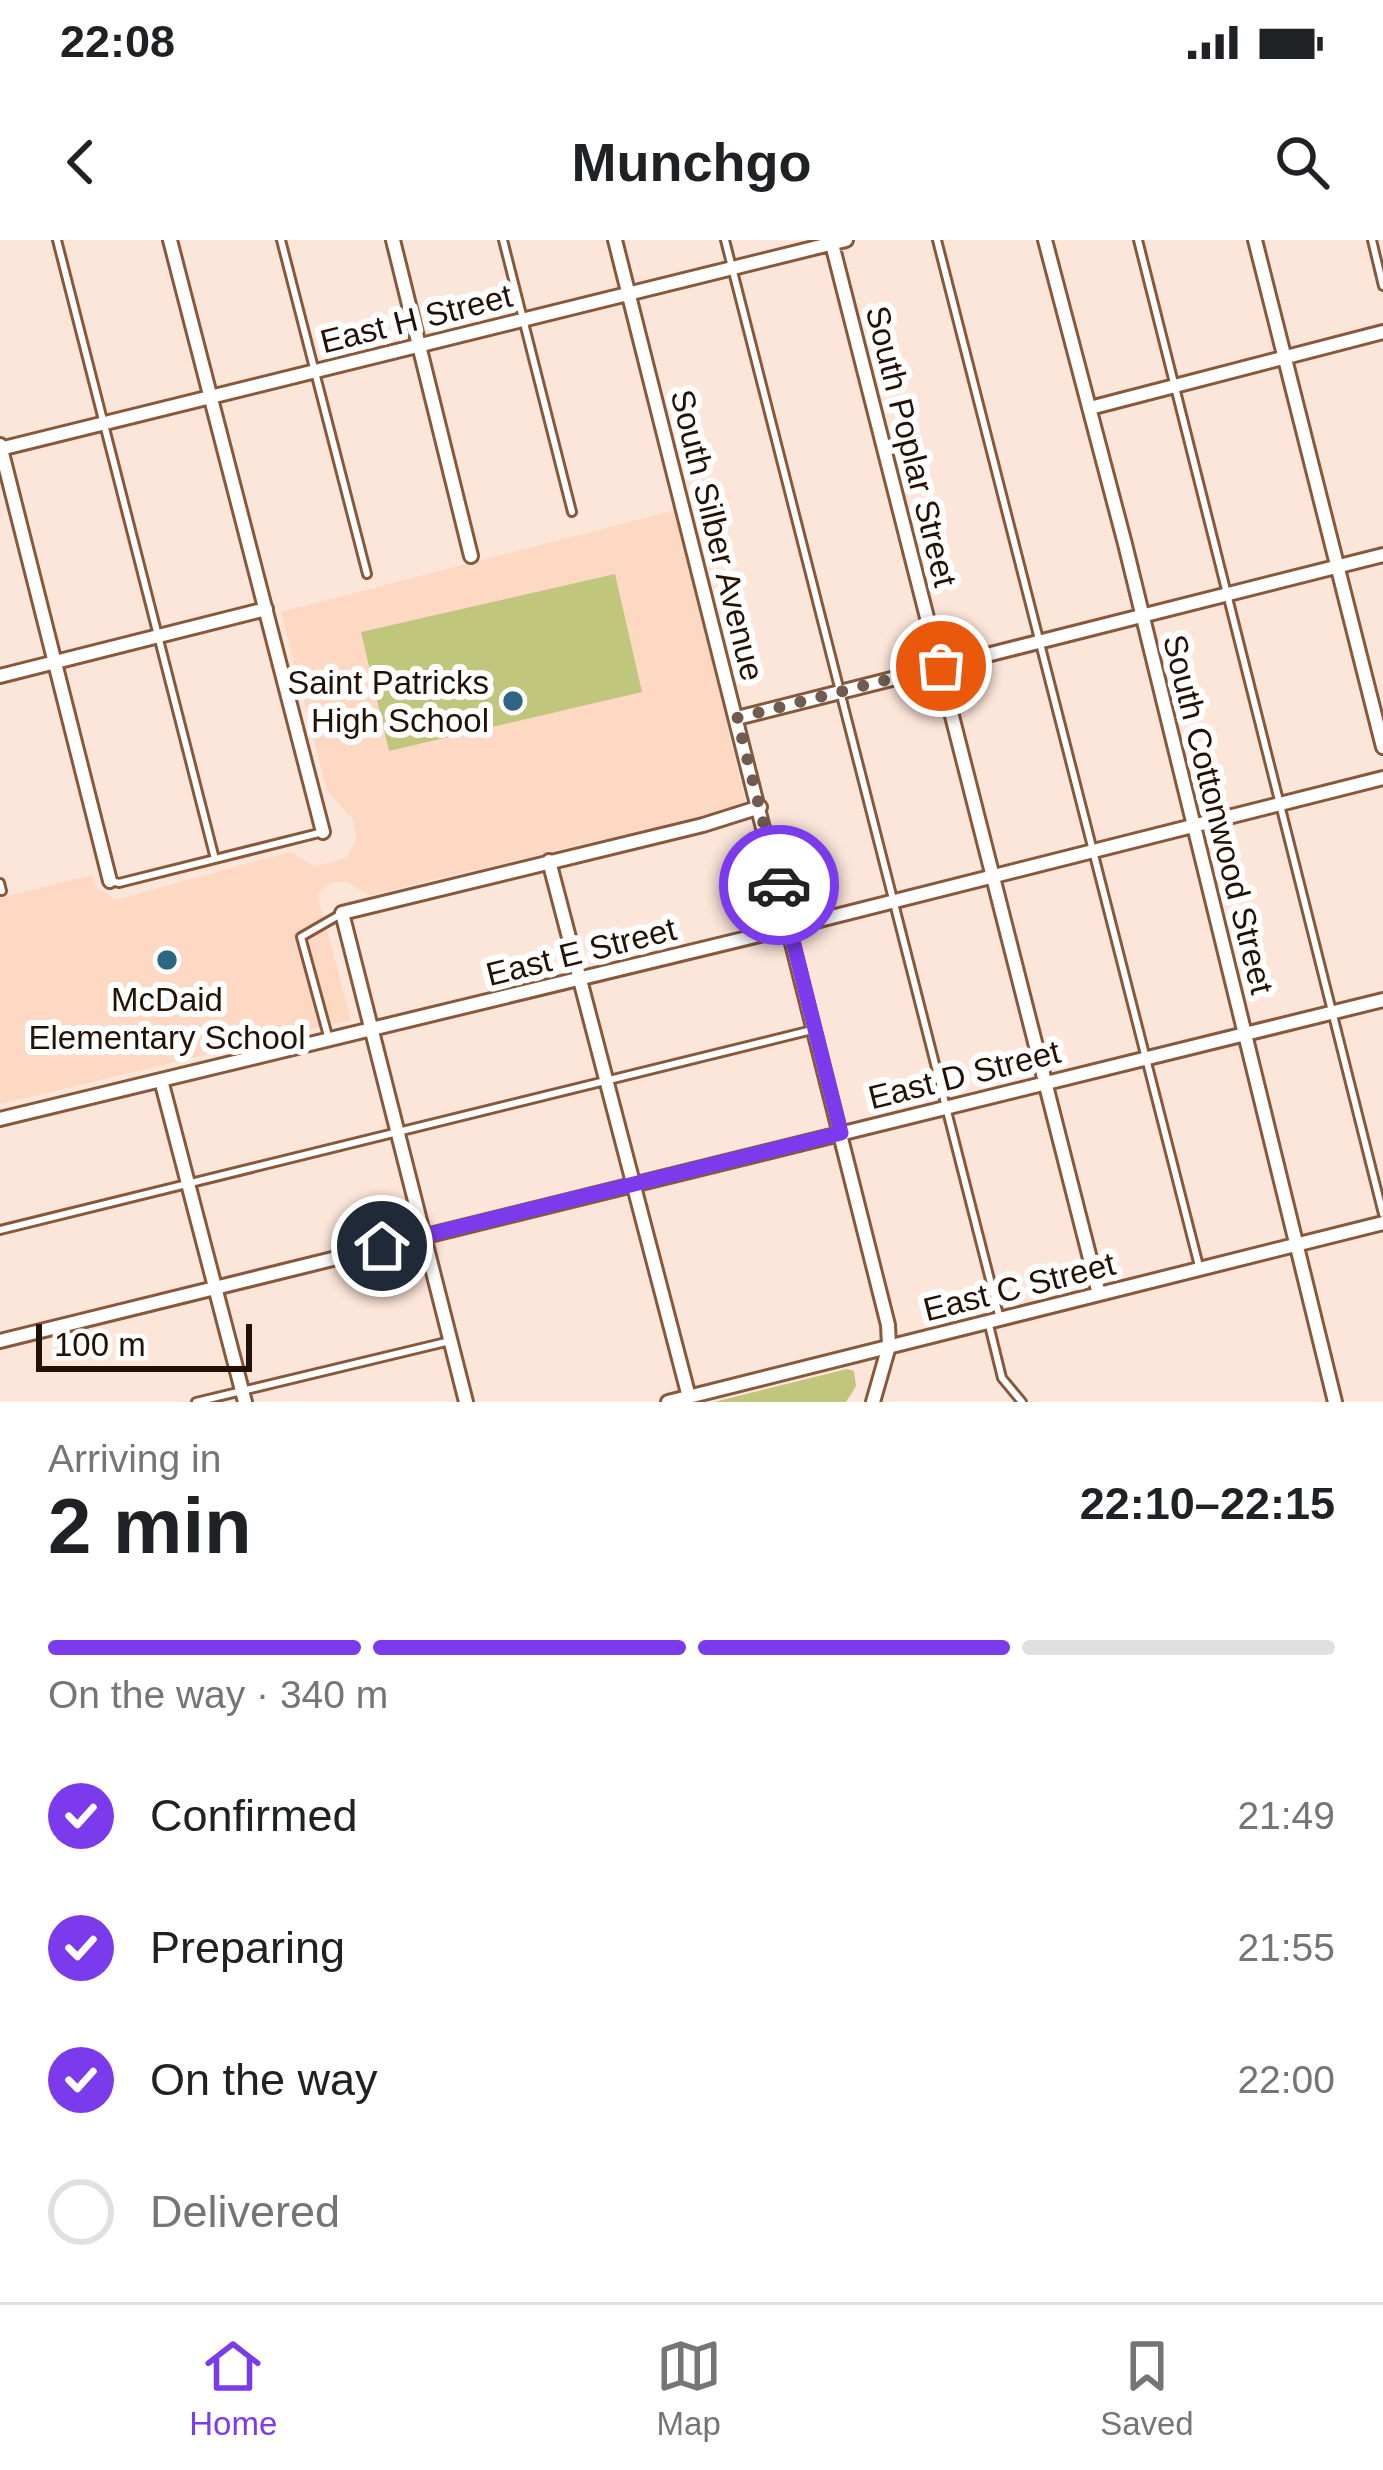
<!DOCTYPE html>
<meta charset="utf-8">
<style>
body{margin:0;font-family:Helvetica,sans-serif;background:#f2f2f2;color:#202124;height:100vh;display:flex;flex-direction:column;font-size:45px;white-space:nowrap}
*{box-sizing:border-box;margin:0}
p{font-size:39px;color:#757577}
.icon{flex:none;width:66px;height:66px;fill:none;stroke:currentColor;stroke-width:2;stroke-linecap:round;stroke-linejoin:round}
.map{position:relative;height:1162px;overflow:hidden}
.drawer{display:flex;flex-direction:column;background:#fff;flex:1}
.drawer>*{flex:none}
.scale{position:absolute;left:36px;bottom:30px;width:216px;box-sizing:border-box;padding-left:12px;border:6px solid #241106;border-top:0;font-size:33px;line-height:42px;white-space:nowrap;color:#241106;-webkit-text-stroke:9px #fff;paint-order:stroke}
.pin{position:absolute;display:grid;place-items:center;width:102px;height:102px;color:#fff;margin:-51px;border:6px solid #fff;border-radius:50%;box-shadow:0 3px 12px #0007}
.courier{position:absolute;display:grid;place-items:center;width:120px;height:120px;margin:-60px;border:9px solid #7c3aed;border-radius:50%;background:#fff;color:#222;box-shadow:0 3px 15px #0007}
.headline em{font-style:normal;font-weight:700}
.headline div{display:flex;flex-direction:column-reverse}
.headline{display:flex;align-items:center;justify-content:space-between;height:204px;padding:0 48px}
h1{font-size:78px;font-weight:700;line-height:90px}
.bar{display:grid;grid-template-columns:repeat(4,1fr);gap:18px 12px;align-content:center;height:144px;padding:0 48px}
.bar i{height:15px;border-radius:9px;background:#e0e0e0}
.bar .selected{background:#7c3aed}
.bar p{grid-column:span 4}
ol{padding:0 48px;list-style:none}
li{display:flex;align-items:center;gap:36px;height:132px}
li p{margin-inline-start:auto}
li .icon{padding:12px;border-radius:50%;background:#7c3aed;color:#fff;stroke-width:4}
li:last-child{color:#757577}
li i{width:66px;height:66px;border:6px solid #e0e0e0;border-radius:50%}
.status{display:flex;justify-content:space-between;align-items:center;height:84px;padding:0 60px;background:#fff;direction:ltr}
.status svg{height:33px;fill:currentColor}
header{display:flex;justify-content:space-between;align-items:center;height:156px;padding:0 48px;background:#fff;font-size:54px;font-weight:700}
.dock{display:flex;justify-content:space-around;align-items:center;height:168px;border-top:3px solid #e0e0e0;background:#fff;font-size:33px;color:#757577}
.dock a{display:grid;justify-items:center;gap:6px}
.dock .selected{color:#7c3aed}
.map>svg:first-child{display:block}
.built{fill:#fdd8c3}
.green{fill:#c1c67d}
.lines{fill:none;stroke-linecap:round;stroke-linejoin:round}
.lane-casing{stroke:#86583c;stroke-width:12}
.street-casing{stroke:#86583c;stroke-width:18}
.lane{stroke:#fff;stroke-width:6}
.street{stroke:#fff;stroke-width:12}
.done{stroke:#705b50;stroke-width:12;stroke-dasharray:0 21.6}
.route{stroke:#7c3aed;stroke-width:15}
.poi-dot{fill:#2e6580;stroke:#fff;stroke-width:4.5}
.labels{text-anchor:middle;stroke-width:12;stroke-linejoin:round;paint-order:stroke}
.street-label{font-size:33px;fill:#241106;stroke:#fff}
.poi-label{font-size:33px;fill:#241106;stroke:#fff;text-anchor:end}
</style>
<div class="status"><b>22:08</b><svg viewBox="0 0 49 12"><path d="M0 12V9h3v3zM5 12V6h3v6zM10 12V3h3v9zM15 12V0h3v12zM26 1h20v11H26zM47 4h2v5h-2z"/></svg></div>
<header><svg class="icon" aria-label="back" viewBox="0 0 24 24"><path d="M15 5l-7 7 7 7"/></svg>Munchgo<svg class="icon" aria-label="search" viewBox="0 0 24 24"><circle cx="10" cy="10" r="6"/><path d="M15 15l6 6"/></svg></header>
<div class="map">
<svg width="1383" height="1162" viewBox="0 0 1383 1162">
<rect width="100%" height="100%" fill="#fce5d9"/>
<!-- built -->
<path class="built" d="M676,270l70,295 -376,90 -23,-13h-15l-15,12 34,126 -351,84v-206l92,-23 3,11 20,14 175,-48 26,15 31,-10 10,-20 -5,-19 -25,-27 -46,-179z"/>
<!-- green -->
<path class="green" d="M615,334l27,118 -253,59 -28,-119z
M847,1129l7,2 2,15 -10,16h-132z"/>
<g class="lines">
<!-- lane casing -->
<g class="lane-casing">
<path id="lane" d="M57,0l158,619
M281,0l86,334
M503,0l69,272
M725,0l275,1079
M937,0l262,1026
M1138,0l245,974
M1372,0l11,46
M111,641l8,2 204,-51
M0,643l2,8
M328,796l-27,-99 40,-23
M0,990l812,-200
M989,1085l13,53 20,24
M196,1162l254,-61"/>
</g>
<!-- street casing -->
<g class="street-casing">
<path id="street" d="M170,0l153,592
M393,0l78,316
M615,0l273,1085 1,21 -16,56
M831,0l268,1054
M1045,0l80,304 210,858
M1255,0l128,507
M1090,168l293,-76
M0,205l110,436
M0,209l846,-209
M0,436l266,-67
M737,478l646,-163
M549,621l140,536
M161,840l84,322
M0,879l772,-187 611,-154
M0,1101l1383,-341
M466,1162l-124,-489 361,-88 57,-18
M668,1162l715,-179"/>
</g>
<!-- lane -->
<use href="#lane" class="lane"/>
<!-- street -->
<use href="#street" class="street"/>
</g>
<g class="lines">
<!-- done -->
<path class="done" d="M779,645l-42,-167 204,-52"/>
<!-- route -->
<path class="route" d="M382,1006l459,-113 -62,-248"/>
</g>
<!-- markers -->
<g class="poi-dot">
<circle cx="513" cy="461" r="12"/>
<circle cx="167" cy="720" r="12"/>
</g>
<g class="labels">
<!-- street labels -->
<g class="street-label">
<text transform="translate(416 78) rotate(-14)" y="12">East H Street</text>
<text transform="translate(912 206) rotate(76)" y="12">South Poplar Street</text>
<text transform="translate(718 295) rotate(76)" y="12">South Silber Avenue</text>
<text transform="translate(1219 574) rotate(76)" y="12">South Cottonwood Street</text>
<text transform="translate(581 711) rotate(-14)" y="12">East E Street</text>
<text transform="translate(964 834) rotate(-14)" y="12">East D Street</text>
<text transform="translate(1019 1046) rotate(-14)" y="12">East C Street</text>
</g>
<!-- poi labels -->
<g class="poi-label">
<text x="489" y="454">Saint Patricks<tspan x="489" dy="38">High School</tspan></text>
<text x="167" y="771" text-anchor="middle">McDaid<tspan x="167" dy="38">Elementary School</tspan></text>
</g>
</g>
</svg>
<div class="scale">100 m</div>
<div class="pin" style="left:941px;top:426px;background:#ea580c"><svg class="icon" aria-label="bag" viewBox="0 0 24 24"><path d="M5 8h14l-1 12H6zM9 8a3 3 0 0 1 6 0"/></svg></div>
<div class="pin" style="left:382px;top:1006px;background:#1f2937"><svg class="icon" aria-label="home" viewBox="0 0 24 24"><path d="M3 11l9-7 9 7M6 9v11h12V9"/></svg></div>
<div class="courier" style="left:779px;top:645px"><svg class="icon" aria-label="car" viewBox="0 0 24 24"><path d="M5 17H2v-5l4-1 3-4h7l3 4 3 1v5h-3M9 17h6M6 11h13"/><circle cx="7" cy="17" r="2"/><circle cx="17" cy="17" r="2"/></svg></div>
</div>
<section class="drawer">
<div class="headline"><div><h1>2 min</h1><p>Arriving in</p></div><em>22:10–22:15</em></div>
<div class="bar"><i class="selected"></i><i class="selected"></i><i class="selected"></i><i></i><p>On the way · 340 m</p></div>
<ol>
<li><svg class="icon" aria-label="check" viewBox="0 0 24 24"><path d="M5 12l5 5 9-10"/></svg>Confirmed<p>21:49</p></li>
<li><svg class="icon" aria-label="check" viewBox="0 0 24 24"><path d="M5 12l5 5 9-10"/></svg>Preparing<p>21:55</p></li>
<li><svg class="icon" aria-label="check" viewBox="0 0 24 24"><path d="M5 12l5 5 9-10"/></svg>On the way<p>22:00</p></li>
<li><i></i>Delivered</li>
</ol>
</section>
<nav class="dock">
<a class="selected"><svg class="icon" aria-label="home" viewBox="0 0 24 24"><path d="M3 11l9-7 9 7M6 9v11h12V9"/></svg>Home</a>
<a><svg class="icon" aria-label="map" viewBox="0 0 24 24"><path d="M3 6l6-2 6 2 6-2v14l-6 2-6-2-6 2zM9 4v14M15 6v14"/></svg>Map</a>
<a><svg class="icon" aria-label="saved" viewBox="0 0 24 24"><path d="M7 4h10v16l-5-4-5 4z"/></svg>Saved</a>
</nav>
